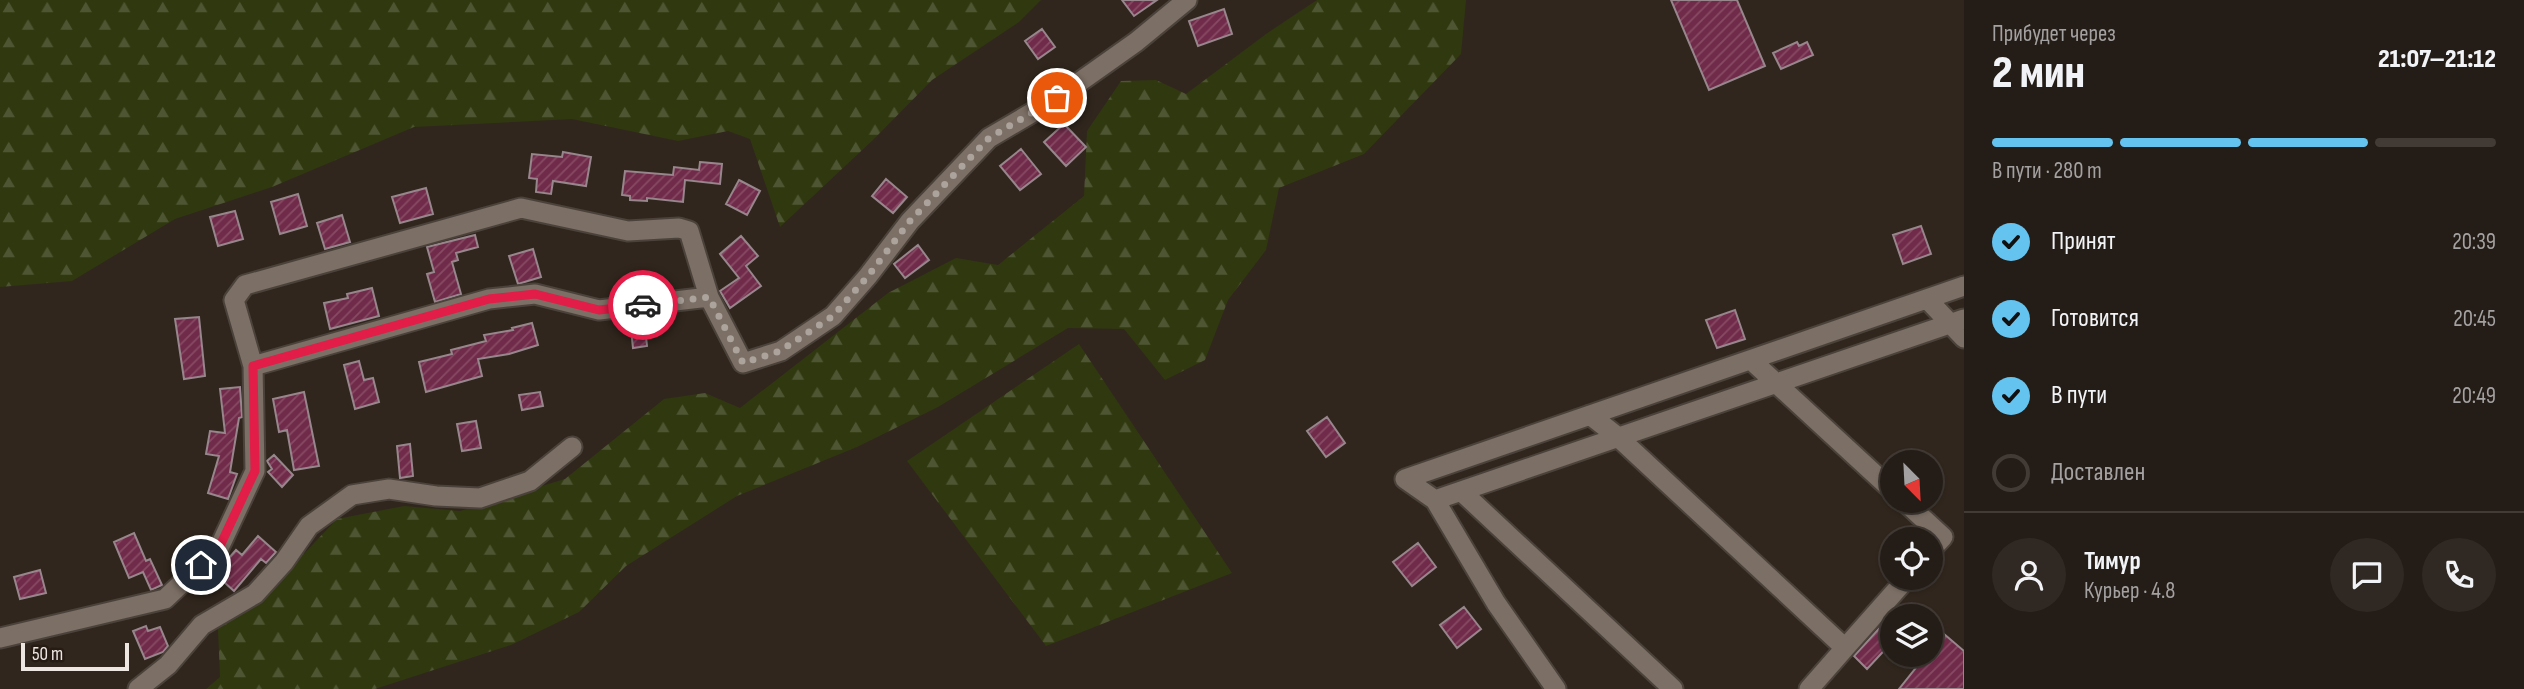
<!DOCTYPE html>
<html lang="ru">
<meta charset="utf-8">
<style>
body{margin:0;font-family:"Sofia Sans Condensed",sans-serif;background:#302923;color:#f1f3f6;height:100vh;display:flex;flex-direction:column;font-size:26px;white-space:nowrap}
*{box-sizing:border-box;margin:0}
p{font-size:23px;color:#a3a1a1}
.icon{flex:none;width:38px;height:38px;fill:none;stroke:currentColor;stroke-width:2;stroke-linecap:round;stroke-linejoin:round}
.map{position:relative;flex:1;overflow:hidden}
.drawer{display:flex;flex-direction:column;background:#241c16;width:560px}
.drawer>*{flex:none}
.needle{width:46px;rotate:156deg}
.buttons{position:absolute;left:1880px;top:450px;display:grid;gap:14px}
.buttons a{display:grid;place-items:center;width:63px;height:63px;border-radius:50%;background:#241c16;box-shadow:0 2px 5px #0004,0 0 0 2px #413a35;font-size:35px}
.scale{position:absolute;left:21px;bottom:18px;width:108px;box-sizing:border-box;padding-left:7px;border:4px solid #ede6e1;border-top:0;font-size:19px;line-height:24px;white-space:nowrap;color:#ede6e1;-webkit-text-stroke:5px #261c14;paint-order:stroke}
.pin{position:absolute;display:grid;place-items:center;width:60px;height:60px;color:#fff;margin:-30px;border:4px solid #fff;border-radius:50%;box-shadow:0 2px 7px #0007}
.courier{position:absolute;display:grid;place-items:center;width:70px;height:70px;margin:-35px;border:5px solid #e11d48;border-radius:50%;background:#fff;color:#222;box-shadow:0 2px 9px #0007}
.headline em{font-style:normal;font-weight:800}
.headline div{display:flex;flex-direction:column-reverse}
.headline{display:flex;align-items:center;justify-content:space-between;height:119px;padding:0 28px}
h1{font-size:46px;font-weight:800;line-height:52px}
.bar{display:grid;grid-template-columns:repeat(4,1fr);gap:10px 7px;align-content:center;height:84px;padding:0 28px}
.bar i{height:9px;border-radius:5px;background:#413a35}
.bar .selected{background:#65c4ef}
.bar p{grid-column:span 4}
.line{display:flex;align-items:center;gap:18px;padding:0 28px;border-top:2px solid #413a35}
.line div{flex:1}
.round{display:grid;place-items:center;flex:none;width:74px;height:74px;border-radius:37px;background:#302923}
ol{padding:0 28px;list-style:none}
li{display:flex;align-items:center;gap:21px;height:77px}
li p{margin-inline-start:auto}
li .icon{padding:7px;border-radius:50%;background:#65c4ef;color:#111;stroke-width:4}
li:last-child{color:#a3a1a1}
li i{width:38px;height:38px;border:4px solid #413a35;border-radius:50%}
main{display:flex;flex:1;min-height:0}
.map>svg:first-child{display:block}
.forest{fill:url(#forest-firs)}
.building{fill:url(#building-hatch);stroke:#97868c;stroke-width:2}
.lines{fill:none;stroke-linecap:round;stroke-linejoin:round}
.minor-casing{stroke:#4b433b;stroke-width:23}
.minor{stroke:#7c6f65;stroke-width:19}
.done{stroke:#aba39c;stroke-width:7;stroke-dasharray:0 12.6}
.route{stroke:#e11d48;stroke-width:9}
</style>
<main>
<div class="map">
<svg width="1964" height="689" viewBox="0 0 1964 689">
<defs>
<pattern id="forest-firs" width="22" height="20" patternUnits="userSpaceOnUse" patternTransform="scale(1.75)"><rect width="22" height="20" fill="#30380f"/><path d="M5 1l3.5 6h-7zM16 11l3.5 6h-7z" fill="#4e5532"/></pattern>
<pattern id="building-hatch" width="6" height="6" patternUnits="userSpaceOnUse" patternTransform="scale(1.75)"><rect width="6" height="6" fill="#712b4a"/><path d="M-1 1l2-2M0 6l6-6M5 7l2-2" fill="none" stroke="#864a64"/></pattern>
</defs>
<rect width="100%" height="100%" fill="#30261d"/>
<!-- forest -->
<path class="forest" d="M0,0h1041l-22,22 -87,58 -58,59 -94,88 -30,-88 -22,-8 -50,10 -106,-22 -158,8 -142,60 -97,32 -103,62 -72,6z
M1317,0h149l-5,54 -97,100 -85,34 -13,62 -38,50 -23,60 -40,20 -41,-51 -56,-1 -130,79 -81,40 -120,49 -111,70 -47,46 -68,33 -136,44h-169l14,-12 -2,-48 38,-25 81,-85 67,-13 56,5 105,-32 99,-80 41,-6 35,15 148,-115 68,-35 42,7 86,-69 3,-65 34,-50 35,-1 30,14 80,-60z
M1079,344l153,229 -186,73 -139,-185z"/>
<!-- building -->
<path class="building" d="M1122,0h35l-23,16z
M1671,0h66l28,66 -56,24z
M1224,9l8,25 -34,12 -9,-25z
M1042,29l13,18 -17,12 -13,-18z
M1797,42l2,4 8,-4 6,13 -32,14 -8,-16z
M1064,124l22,23 -20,19 -22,-24z
M1021,149l20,25 -21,16 -20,-24z
M563,152l28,5 -5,29 -33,-5 -2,13 -15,-2 1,-13 -8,-1 3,-24 30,3z
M700,162l22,2 -2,20 -35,-4 -2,22 -36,-4v3l-17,-1v-4l-8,-1 3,-24 48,4 1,-8 25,3z
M886,179l21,18 -14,16 -21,-17z
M739,180l21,11 -13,24 -21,-11z
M426,188l7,26 -33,9 -8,-26z
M298,194l9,32 -27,8 -9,-32z
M235,211l8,28 -25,7 -8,-29z
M342,215l8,27 -25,7 -8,-26z
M1921,226l10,28 -28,10 -10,-29z
M475,235l3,12 -22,6 2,7 -6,2 9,32 -26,8 -8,-28 7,-2 -7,-25z
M741,236l17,20 -12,10 15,20 -31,22 -10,-17 19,-13 -19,-24z
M918,245l11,15 -24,18 -11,-14z
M533,249l8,28 -23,7 -9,-28z
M372,288l7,28 -49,13 -6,-26 24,-5 -1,-4z
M1735,310l10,29 -28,9 -11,-28z
M199,317l6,59 -21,3 -9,-60z
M532,323l6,22 -29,9 -31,5 4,17 -56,16 -7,-30 33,-8 -1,-4 35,-9 -2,-6 29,-5 -1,-2z
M645,327l2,19 -14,2 -2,-19z
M359,361l5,19 9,-2 6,24 -24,7 -11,-44z
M240,387l2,30 -3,1 -9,54 7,2 -9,25 -20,-6 11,-37 -13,-2 4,-23 15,2 -5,-44z
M304,392l15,74 -25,4 -7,-40 -8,2 -6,-33z
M540,392l3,14 -21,4 -3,-15z
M1327,417l18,26 -19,14 -19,-26z
M476,421l5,27 -19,3 -5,-27z
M410,444l3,32 -13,2 -3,-32z
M274,455l19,20 -11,12 -14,-15 4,-3 -5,-8z
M134,533l12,28 4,-2 12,26 -11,5 -8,-18 -14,6 -15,-36z
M258,536l18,16 -10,11 -5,-4 -27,32 -19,-17 21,-24 6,5z
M1418,543l18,24 -24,19 -19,-24z
M40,570l6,23 -26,6 -6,-22z
M1464,607l17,22 -24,19 -17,-23z
M1885,622l7,4v16l-25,27 -13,-13z
M146,626l2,5 12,-4 8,19 -5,6 -18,7 -12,-28z
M1944,634l20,17v38h-65l28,-35h3v-3z"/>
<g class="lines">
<!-- minor casing -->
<g class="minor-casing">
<path id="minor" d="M1927,299l37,39
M1751,360l141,130
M253,366l-19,-66 11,-15 276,-77 107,23 51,-3 10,3 20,66
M1590,415l28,22 227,211 62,-70
M1461,491l212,198
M1435,500l529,-181
M1903,500l40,37 -13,14
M0,638l165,-39 54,-51 36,-77 -2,-105 236,-67 46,-5 64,16 110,-13 34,66 38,-12 52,-35 35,-40 42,-55 79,-83 68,-40 79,-56 51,-42
M138,689l30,-24 34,-40 53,-31 29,-32 25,-36 43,-31 37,-6 47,7 44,2 50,-17 42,-34
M1556,689l-60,-86 -61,-103 -30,-21 559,-193
M1809,689l36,-41"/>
</g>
<!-- minor -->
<use href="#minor" class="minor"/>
</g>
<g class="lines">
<!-- done -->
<path class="done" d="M643,305l66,-8 34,66 37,-12 53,-35 35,-40 42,-55 79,-83 68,-40"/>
<!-- route -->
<path class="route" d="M201,565l18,-17 36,-77 -2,-105 236,-67 46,-5 64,16 44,-5"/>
</g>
</svg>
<div class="buttons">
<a><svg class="needle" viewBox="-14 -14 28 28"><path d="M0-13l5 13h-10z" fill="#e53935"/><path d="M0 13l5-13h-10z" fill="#a3a1a1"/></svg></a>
<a><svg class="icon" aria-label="locate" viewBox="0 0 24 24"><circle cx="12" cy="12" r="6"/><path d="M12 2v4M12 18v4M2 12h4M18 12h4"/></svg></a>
<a><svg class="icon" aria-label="layers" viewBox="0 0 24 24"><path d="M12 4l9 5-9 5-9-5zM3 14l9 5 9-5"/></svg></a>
</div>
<div class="scale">50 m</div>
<div class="pin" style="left:1057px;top:98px;background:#ea580c"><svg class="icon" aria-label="bag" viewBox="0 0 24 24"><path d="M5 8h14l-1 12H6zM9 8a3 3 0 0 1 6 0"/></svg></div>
<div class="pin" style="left:201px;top:565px;background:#1f2937"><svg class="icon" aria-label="home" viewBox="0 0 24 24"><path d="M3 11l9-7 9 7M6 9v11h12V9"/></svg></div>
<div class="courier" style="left:643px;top:305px"><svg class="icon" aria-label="car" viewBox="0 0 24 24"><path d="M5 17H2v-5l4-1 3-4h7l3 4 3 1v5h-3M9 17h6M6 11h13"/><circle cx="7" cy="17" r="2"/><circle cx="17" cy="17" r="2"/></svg></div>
</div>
<section class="drawer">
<div class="headline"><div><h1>2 мин</h1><p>Прибудет через</p></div><em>21:07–21:12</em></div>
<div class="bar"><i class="selected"></i><i class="selected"></i><i class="selected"></i><i></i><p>В пути · 280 m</p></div>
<ol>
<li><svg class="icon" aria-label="check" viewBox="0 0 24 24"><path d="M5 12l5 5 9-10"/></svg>Принят<p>20:39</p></li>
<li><svg class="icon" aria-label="check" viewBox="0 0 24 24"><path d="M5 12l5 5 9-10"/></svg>Готовится<p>20:45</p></li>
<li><svg class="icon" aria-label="check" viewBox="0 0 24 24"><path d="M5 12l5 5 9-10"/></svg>В пути<p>20:49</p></li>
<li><i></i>Доставлен</li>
</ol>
<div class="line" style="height:126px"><a class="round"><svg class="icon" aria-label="person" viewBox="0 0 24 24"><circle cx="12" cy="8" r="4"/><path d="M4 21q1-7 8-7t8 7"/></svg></a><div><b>Тимур</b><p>Курьер · 4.8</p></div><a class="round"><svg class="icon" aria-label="chat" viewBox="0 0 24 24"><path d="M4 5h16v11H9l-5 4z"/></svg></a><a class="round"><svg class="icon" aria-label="phone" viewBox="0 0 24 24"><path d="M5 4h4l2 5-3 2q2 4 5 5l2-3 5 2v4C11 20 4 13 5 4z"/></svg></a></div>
</section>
</main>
